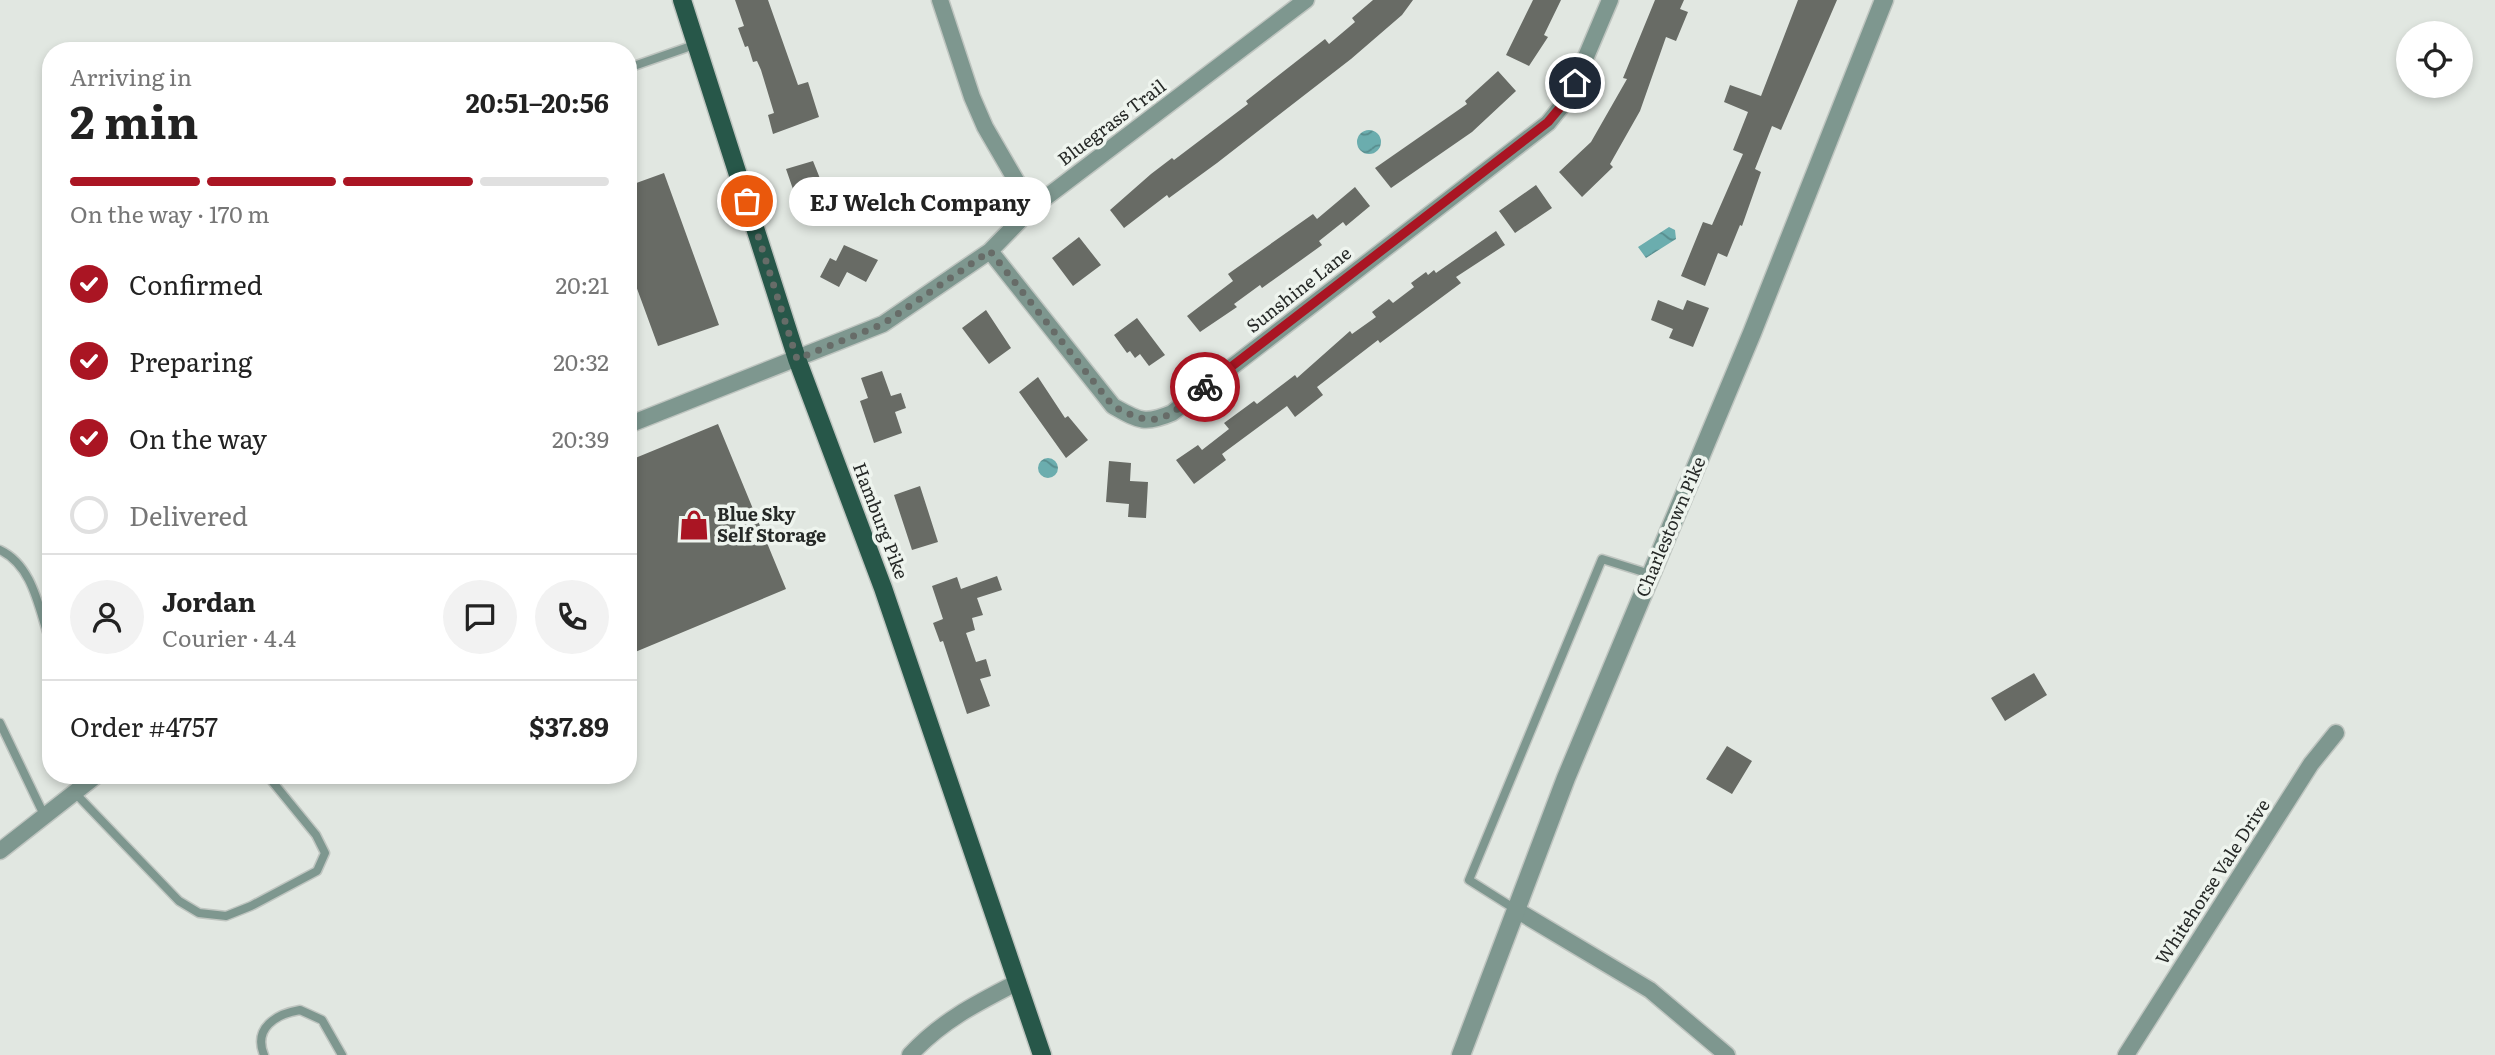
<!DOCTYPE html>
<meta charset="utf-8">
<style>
body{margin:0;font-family:Literata,serif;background:#f2f2f2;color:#222;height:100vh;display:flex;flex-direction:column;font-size:26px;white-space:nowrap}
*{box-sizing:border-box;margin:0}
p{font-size:23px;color:#767676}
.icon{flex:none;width:38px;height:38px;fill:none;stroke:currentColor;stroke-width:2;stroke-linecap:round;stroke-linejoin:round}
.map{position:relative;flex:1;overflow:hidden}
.side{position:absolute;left:42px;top:42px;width:595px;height:742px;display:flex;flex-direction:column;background:#fff;border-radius:28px;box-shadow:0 4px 10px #0003}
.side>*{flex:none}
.controls{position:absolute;left:2396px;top:21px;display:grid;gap:14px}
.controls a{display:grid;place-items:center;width:77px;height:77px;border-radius:50%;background:#fff;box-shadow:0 4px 10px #0003;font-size:35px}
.pin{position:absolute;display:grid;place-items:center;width:60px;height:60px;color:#fff;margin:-30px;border:4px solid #fff;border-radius:50%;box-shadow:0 2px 7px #0007}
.courier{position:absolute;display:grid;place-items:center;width:70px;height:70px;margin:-35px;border:5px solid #aa1523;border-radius:50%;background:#fff;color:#222;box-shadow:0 2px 9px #0007}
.bubble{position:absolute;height:49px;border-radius:24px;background:#fff;box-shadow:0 4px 10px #0003;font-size:23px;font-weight:700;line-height:49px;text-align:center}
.summary em{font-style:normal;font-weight:700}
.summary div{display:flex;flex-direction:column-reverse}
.summary{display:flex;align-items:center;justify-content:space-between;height:119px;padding:0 28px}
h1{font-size:46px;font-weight:700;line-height:52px}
.bar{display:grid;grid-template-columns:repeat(4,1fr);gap:10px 7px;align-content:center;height:84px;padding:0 28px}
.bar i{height:9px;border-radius:5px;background:#e0e0e0}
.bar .active{background:#aa1523}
.bar p{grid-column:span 4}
.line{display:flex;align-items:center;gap:18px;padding:0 28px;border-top:2px solid #e0e0e0}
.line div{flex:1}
.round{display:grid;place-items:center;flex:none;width:74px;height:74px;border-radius:37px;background:#f2f2f2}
ol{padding:0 28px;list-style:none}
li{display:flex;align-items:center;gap:21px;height:77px}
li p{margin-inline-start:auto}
li .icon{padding:7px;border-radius:50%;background:#aa1523;color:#fff;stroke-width:4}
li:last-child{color:#767676}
li i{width:38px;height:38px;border:4px solid #e0e0e0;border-radius:50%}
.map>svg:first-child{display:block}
.water{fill:url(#water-waves)}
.building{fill:#686b65}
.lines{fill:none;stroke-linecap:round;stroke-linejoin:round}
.service-casing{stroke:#bfc5c0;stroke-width:11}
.minor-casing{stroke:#bfc5c0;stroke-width:19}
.tertiary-casing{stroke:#bfc5c0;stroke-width:21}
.primary-casing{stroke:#bfc5c0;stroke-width:21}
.service{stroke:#7e978f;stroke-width:8}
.minor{stroke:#7e978f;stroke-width:16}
.tertiary{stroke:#7e978f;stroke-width:18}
.primary{stroke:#275749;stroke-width:18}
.done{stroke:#676c68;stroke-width:7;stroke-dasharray:0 12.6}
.route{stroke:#aa1523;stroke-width:9}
.labels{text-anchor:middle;stroke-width:7;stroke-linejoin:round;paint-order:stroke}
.street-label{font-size:18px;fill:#262927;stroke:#eef4ee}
.poi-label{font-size:18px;font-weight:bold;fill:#262927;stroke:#eef4ee;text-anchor:start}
</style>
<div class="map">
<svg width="2495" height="1055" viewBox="0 0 2495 1055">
<defs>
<pattern id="water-waves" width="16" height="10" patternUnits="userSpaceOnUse" patternTransform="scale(1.75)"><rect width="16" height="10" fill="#6badae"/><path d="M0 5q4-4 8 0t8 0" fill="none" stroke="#588d8e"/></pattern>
</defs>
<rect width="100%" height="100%" fill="#e1e7e1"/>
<!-- water -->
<path class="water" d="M1357 142a12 12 0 1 1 24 0a12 12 0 1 1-24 0Z
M1669,227l6,3 1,9 -30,19 -8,-11z
M1038 468a10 10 0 1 1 20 0a10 10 0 1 1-20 0Z"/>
<!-- building -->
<path class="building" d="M735,0h33l30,85 10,-3 11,35 -46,17 -5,-19 6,-2 -13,-43 -4,-9 -4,1 -5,-16 -3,1 -7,-19 6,-2z
M1373,0h40l-11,15 -51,44 -134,104 -48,35 -2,-3 -43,33 -14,-18 41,-36 21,-16 2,2 74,-56 -2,-3 47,-37 32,-25 4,5 26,-22 -3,-4z
M1533,0h28l-17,35 4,2 -19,29 -23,-11z
M1655,0h29l-4,9 8,3 -12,29 -10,-4 -26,74 -30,53 3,3 -31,30 -23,-25 32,-30 36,-63 -4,-1z
M1798,0h39l-56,130 -9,-4 -17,43 6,3 -19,54 -2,-1 -13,32 -9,-4 -13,33 -24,-10 22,-54 9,3 31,-71 -10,-4 15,-38 -24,-10 6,-17 31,11z
M1498,71l18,20 -44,41 -81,56 -16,-20 92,-64 -2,-3z
M813,161l14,35 -23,8 -4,-11 -5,2 -9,-26z
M664,173l55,152 -61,21 -30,-82v-78z
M1536,185l16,23 -37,25 -16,-22z
M1355,187l15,19 -24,20 -3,-4 -24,19 3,4 -18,13 -42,30 -2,-3 -26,19 3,3 -37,25 -13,-16 46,-35 -5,-7 85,-60 4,5z
M1496,231l9,14 -49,32 5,6 -81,60 -2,-3 -61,47 6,8 -28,22 -8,-11 -65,48 4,6 -32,24 -18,-24 22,-15 4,5 27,-21 -5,-6 30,-22 3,3 38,-29 2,3 53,-47 2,3 24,-17 -4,-5 17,-13 4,4 21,-16 -3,-4 15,-11 2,3 6,-5 2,3z
M1079,237l22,28 -28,21 -21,-28z
M844,245l34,15 -12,22 -19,-10 -8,15 -19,-10 10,-19 6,3z
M1658,300l25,10 4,-10 22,8 -16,39 -24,-9 4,-9 -22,-9z
M986,310l25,38 -22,16 -27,-36z
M1137,318l28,37 -16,11 -9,-12 -5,4 -5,-7 -3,2 -13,-18z
M882,371l9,25 10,-3 5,15 -11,4 7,21 -28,10 -14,-42 8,-3 -7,-20z
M1038,377l27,41 3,-2 20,24 -22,18 -47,-66z
M718,424l68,165 -158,66v-194z
M1109,461l22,2 -1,18 18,1 -2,36 -18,-1 1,-13 -23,-2z
M920,486l18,56 -26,8 -18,-55z
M997,576l5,14 -25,8 6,17 -11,3 3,12 -9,3 10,29 10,-3 5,17 -11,3 10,27 -23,8 -24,-73 -3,1 -7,-19 10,-4 -11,-33 25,-9 4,12z
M2034,673l13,22 -42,26 -14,-23z
M1727,746l25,15 -20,33 -26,-15z"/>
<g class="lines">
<!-- service casing -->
<g class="service-casing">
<path id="service" d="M628,68l69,-24
M0,550c34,16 39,61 51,94
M0,723l45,94
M75,793l104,108 20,12 27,3 25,-10 66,-35 8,-18 -9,-18 -49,-60
M1515,909l-46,-29 133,-321 48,15
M264,1055c-11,-27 12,-41 36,-45l22,10 20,35"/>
</g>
<!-- minor casing -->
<g class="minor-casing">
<path id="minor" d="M940,0l32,97 13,30 47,81
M990,251l123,155c25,14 31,19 59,7l376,-290 21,-26 41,-97
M628,425l255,-101 107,-73 42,-43 274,-208
M0,851l97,-76
M1518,911l132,79 77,65
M910,1055c31,-34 67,-52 108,-73
M2126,1055l185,-291 25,-31"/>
</g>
<!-- tertiary casing -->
<g class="tertiary-casing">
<path id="tertiary" d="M1461,1055l105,-277 186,-445 132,-333"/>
</g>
<!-- primary casing -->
<g class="primary-casing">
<path id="primary" d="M682,0l115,359 86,229 159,467"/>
</g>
<!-- service -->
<use href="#service" class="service"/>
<!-- minor -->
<use href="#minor" class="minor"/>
<!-- tertiary -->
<use href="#tertiary" class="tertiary"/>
<!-- primary -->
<use href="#primary" class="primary"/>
</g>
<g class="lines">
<!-- done -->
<path class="done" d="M747,201l50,158 86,-35 107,-73 123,155c48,26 53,11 92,-19"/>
<!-- route -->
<path class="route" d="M1205,387l343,-265 21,-25 6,-14"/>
</g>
<!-- icons -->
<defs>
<g id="shop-bare" transform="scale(2.415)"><path d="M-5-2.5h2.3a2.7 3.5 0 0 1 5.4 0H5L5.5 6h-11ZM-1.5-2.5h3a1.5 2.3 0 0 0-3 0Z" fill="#aa1523" stroke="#eef4ee" stroke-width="2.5" paint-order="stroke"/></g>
</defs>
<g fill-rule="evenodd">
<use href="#shop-bare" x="694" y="525"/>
</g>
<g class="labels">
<!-- street labels -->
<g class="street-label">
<text transform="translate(1112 123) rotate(-37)" y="6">Bluegrass Trail</text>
<text transform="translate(1299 290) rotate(-38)" y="6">Sunshine Lane</text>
<text transform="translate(880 521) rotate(69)" y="6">Hamburg Pike</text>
<text transform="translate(1671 527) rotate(-67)" y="6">Charlestown Pike</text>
<text transform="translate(2213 882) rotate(-57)" y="6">Whitehorse Vale Drive</text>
</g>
<!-- poi labels -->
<g class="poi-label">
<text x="717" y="521">Blue Sky<tspan x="717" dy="21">Self Storage</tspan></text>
</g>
</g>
</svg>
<div class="controls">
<a><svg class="icon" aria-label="locate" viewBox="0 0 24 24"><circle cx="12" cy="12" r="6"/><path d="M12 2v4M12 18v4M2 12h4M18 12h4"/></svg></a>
</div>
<div class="pin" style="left:747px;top:201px;background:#ea580c"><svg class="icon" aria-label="bag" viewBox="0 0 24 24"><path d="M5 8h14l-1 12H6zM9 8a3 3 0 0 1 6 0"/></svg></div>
<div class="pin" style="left:1575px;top:83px;background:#1f2937"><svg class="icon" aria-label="home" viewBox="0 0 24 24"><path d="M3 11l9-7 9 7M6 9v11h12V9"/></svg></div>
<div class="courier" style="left:1205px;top:387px"><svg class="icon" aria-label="bike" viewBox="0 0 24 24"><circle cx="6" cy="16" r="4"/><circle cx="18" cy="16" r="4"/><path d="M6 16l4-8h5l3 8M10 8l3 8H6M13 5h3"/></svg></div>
<div class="bubble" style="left:789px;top:177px;width:262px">EJ Welch Company</div>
<section class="side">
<div class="summary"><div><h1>2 min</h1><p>Arriving in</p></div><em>20:51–20:56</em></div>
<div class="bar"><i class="active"></i><i class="active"></i><i class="active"></i><i></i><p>On the way · 170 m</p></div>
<ol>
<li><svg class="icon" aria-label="check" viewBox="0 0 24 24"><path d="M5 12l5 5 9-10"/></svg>Confirmed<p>20:21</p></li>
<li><svg class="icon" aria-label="check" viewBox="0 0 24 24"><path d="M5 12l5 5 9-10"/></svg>Preparing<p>20:32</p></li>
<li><svg class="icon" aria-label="check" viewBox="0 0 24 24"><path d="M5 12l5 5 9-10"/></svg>On the way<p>20:39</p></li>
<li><i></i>Delivered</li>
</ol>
<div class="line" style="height:126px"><a class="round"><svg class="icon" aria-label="person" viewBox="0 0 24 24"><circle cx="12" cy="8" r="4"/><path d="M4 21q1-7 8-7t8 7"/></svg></a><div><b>Jordan</b><p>Courier · 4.4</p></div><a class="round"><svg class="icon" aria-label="chat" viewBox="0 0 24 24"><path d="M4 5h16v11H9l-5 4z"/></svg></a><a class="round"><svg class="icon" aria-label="phone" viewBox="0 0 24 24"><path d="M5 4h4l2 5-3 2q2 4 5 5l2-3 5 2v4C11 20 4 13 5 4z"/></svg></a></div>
<div class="line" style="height:91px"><div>Order #4757</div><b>$37.89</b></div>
</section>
</div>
